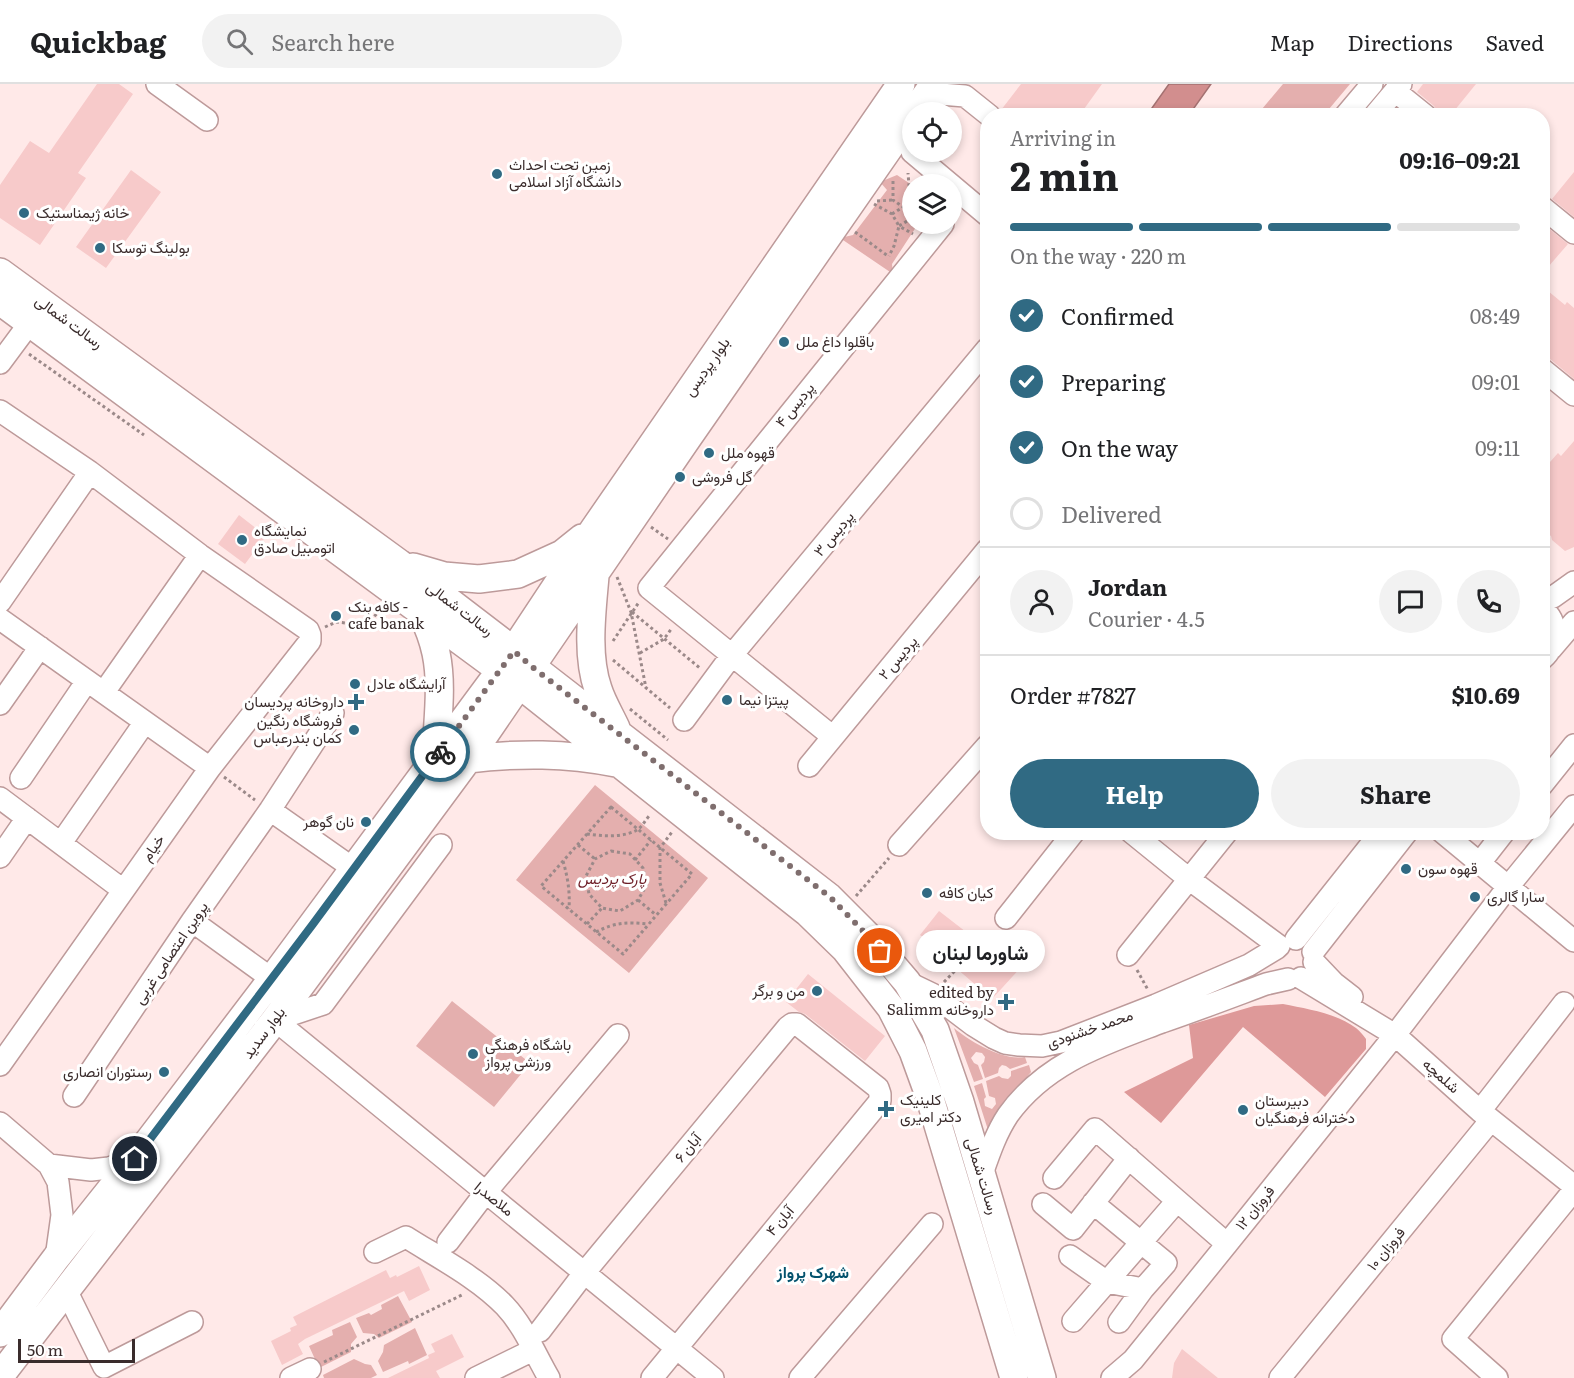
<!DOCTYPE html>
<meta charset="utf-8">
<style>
body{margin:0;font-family:Literata,Vazirmatn,serif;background:#f2f2f2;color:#202124;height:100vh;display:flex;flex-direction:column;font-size:22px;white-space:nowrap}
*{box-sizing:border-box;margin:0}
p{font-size:20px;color:#757577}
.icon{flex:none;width:33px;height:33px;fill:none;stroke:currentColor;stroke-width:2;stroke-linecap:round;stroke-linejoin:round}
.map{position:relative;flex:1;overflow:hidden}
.panel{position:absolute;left:980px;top:24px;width:570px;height:732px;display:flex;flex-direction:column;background:#fff;border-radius:24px;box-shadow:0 3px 9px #0003}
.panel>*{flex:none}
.buttons{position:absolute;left:902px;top:18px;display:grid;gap:12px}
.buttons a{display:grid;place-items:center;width:60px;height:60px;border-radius:50%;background:#fff;box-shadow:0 3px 9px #0003;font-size:30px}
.scale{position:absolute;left:18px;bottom:15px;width:117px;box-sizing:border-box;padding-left:6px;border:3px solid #3a2c2c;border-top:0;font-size:16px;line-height:21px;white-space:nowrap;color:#3a2c2c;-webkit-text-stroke:4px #fff;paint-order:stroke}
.pin{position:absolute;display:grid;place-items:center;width:51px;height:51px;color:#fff;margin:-26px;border:3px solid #fff;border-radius:50%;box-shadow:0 2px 6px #0007}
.courier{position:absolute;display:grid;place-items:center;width:60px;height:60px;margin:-30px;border:4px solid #306a83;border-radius:50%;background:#fff;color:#222;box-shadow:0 2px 8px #0007}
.bubble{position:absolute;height:42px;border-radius:21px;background:#fff;box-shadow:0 3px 9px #0003;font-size:20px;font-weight:700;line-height:42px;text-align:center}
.headline em{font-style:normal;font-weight:700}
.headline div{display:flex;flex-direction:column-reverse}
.headline{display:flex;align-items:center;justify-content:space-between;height:102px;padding:0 30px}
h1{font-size:39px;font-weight:700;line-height:45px}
.bar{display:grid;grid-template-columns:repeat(4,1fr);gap:9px 6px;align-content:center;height:72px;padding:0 30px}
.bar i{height:8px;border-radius:4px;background:#e0e0e0}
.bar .active{background:#306a83}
.bar p{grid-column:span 4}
.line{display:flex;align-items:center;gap:15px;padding:0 30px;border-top:2px solid #e0e0e0}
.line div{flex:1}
.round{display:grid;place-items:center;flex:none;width:63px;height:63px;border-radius:32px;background:#f2f2f2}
ol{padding:0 30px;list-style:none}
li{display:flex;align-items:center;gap:18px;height:66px}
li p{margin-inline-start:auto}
li .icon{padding:6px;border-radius:50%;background:#306a83;color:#fff;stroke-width:4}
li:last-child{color:#757577}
li i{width:33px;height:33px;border:3px solid #e0e0e0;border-radius:50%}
.button{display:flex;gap:12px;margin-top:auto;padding:12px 30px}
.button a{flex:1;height:69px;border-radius:36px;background:#306a83;color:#fff;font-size:24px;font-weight:700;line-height:69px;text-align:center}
.button a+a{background:#f2f2f2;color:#202124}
header{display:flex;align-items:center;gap:36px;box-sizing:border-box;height:84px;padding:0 30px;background:#fff;border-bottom:2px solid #e0e0e0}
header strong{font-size:28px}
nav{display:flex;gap:33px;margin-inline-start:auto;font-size:21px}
.search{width:420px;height:54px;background:#f2f2f2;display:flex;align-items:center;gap:15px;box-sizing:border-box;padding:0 21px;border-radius:33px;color:#757577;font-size:22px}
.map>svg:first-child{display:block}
.green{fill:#e4afae}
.forest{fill:#de9999}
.water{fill:#d28e8e;stroke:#a47171;stroke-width:1.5}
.building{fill:#f7caca}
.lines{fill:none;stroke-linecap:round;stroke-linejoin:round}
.minor-casing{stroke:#bd9a9a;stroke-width:24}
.major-casing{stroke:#bd9a9a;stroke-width:30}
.path{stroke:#9b8989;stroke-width:3;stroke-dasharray:3 3;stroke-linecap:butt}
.minor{stroke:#fff;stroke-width:21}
.major{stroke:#fff;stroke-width:27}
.done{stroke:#7f6e6e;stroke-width:6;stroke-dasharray:0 10.8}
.route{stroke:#306a83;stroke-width:8}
.poi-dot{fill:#306a83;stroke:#fff;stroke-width:2}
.labels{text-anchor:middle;stroke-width:6;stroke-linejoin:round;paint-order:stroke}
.poi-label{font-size:15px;fill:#3a2c2c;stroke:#fff;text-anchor:start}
.street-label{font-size:15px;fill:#3a2c2c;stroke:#fff}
.park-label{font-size:15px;font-style:italic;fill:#6e1d26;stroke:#fff}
.neighbourhood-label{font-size:16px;font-weight:bold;fill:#03526d;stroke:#fff}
</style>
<header>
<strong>Quickbag</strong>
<div class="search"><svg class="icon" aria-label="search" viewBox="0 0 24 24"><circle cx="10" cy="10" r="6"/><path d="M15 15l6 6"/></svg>Search here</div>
<nav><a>Map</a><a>Directions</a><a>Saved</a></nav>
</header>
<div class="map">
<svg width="1574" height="1294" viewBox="0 0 1574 1294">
<rect width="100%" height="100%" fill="#ffe9e8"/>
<!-- green -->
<path class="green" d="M1283,0h67l-26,31h-67z
M897,91l15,10v39h6l-26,40 1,10 -53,-36 13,-3 34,-45 -7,-8z
M595,701l113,93 -79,95 -113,-93z
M452,917l78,62 -36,44 -78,-61z
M954,944c16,14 50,33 71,29l2,6 -17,6 -4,-3 -4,-1 -3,3 -1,5 -13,5 -4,-13 3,-3 1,-5 -3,-4 -6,-1 -5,6 3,5 4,2 5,14 -9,3z
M1029,981l2,7 -30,36 -13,22 -14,-44 8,-3 4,14 -2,2 1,7 7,3 4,-5 -1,-6 -6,-2 -3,-15 13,-5 3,2 6,1 3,-3v-5z
M398,1212l14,26 -33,16 -5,-4 -11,-1 -7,-15 13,-5 2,2 11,-6 -1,-4z
M350,1238l7,15 -6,7v8l-32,16 -10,-22 24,-11 -1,-5z
M415,1244l12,27 -18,9 -1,-3 -25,11 -5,-11 5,-9 1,-7z
M354,1275l11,5 6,1 6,10 -6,3h-47l-1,-3z"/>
<!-- forest -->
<path class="forest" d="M1283,920c24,5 53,9 73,24 4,3 7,7 10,11v10l-41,48 -82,-70 -82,96 -37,-31 69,-34 -4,-33 65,-19z"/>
<!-- water -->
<path class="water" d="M1169,0h42l-22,31h-42z"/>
<!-- building -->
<path class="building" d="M97,0h22l14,10 -55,79 8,5 -46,67 -40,-27v-33l30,-44 19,12z
M1021,0h81l-23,32h-77l-1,-6z
M1423,0h53l-26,32h-9l-7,-10 -17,-14z
M131,86l30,22 -55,76 -30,-21z
M1574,88v45l-22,-18z
M1542,139l26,21 -26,30z
M1542,202l23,19 2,-3 7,6v71l-24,-20 -8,-2z
M1574,357v106l-9,4 -13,-11 -1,-4 -9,-7v-58l16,-18 3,3z
M239,431l27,21 -21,28 -27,-20z
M939,827l40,31 8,-8 36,31 -31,34 -36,-31 3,-2 -39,-31z
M808,890l77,62 -20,25 -60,-47 -6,-2 -13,-10z
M419,1182l11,24 -21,11 -5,-10 -99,48 -7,5 5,10 -21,11 -11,-24 20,-10 -1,-3 7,-3 -4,-8 93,-47 4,8 6,-3 1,2z
M452,1250l12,23 -28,14 4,7h-52l41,-20 -1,-3 7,-3 -4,-8z
M1182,1265l36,29h-46l2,-15z"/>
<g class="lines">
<!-- minor casing -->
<g class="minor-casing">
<path id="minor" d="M157,0l50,36
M1395,7l31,25
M928,9l37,3 25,20
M1345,32l27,-32
M1374,32l27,-32
M912,68l75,63
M1542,123l32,26
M0,279l29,-39
M1542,285l32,26
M0,327l90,61 110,83 108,75 2,5v6l-100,127 -210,297
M0,518l90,-130
M1542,518l11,-5 21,-15
M1542,524c17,14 16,37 0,51
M0,535l210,149
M1551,565l23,-27
M104,608l96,-137
M0,620l40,-57
M684,636l48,-65 255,-306
M833,653l-184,-149 294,-364
M809,682l178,-216
M21,694l66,-97
M1542,701l32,-40
M0,714l123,92
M270,726l84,59
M1131,748l58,47 90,67
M1442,748l132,109
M61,759l84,-121
M899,761l88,-99
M0,773l27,-39
M1479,780l25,-32
M1006,834l68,-86
M192,837l80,58
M1296,855l85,-107
M1313,868l94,-120
M1128,871l99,-123
M1314,878l20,21 18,14
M1301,894l94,57 85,76 94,75
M907,898l25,12 41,31 21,13 11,5 14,2 23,1 19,-4 95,-37 93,-40 28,-17
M275,936l438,358
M275,936l48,-16 118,-159
M74,1012l118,-175 78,-111 63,-97
M1480,1027l84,-108
M0,1039l49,42 9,17 4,33 -6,43
M49,1081l42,5 18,-2 26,-9
M982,1090c7,-20 14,-41 26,-59 38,-53 96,-71 154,-93 35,-12 69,-25 104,-38l22,-5
M1054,1094l41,-49 132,115
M1093,1119l73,60 -23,26 -24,33
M1043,1120l30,25 56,-71
M448,1158l38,-50 132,-157
M375,1168l31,-15c33,21 72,41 99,69 19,20 30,48 44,72
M1070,1172l37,26 36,7
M66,1206l38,77 88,-45
M1073,1237l104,-120
M540,1247l45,-59 203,-245 4,-3h5l81,64 2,6v7l-228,277
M291,1294l19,-9
M476,1294l57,-28
M800,1294l132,-154
M1112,1294l21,-18 94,-116 168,-209 113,-148 66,-81
M1280,1294l211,-258
M1497,1294l-44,-39 121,-149"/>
</g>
<!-- major casing -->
<g class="major-casing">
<path id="major" d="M914,28l20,-28
M0,188l399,291 115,88 17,15 298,231 38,38 40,47 28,48 25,72 82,276
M0,217l519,383 289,229 37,36 46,59 22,43 16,44 85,283
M413,483l31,9 35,3 39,-5 44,-20 20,-16
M595,492c-3,35 -9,79 3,113 4,13 12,26 18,39
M422,530c6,12 11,25 14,39 7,33 1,70 0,104
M468,675c52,-6 97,-6 148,4
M0,1249l56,-75 79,-99 137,-180 228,-308 94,-142 307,-445
M0,1292l275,-356 193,-261 219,-320 225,-324"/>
</g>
<!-- path -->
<path class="path" d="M893,97v19l10,7
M877,117l16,-1
M874,120l18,10 7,12 -5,20 -5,10
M892,130l11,-7 7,-10 -2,-24
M912,134l-13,8 14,8
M855,148l33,24
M29,270l115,81
M651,443l17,12
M617,493l14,35 15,76
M632,528l69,57
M325,543l11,-5 29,3 18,-17
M613,557l26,-39
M640,569l24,-14 8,-11
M613,576l57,48
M630,625l38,31
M224,693l31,23
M611,723l81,67 -69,80 -82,-68z
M587,750c16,2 35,4 50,-4 5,-3 9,-11 13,-15
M578,761l17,14
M611,767l19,3 13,14 3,18 -8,14 -18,11 -18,-3 -13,-14 -3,-18 9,-17z
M635,776l16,-20
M563,777c5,17 7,31 6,48
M856,812l33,-38
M638,816l18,15
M666,819l-6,-20v-35l12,-16
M587,840l15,-16
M596,848c20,-10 31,-10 52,-8
M1137,886l11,20
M944,898l50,-51
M324,1278l140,-68"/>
<!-- minor -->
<use href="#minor" class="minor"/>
<!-- major -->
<use href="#major" class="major"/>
</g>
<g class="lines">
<!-- done -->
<path class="done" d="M440,668l74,-101 17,15 299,231 37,38 13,16"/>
<!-- route -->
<path class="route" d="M135,1075l178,-235 127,-172"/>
</g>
<!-- markers -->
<g class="poi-dot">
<circle cx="497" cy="90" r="6"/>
<circle cx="24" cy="129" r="6"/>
<circle cx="100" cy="164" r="6"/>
<circle cx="784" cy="258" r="6"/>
<circle cx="709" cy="369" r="6"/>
<circle cx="680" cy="393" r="6"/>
<circle cx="242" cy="456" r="6"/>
<circle cx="336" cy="532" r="6"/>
<circle cx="355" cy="600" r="6"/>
<circle cx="727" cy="616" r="6"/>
<path d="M353 609h6v6h6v6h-6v6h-6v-6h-6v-6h6z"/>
<circle cx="354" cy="646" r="6"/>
<circle cx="366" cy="738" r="6"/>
<circle cx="1406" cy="785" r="6"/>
<circle cx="927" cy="809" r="6"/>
<circle cx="1475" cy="813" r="6"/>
<circle cx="817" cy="907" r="6"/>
<path d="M1003 909h6v6h6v6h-6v6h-6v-6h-6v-6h6z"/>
<circle cx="473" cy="970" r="6"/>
<circle cx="164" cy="988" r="6"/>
<path d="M883 1016h6v6h6v6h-6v6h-6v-6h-6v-6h6z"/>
<circle cx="1243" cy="1026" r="6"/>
</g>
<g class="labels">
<!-- poi labels -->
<g class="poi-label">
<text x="509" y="86">زمین تحت احداث<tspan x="509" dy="17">دانشگاه آزاد اسلامی</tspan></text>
<text x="36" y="134">خانه ژیمناستیک</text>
<text x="112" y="169">بولینگ توسکا</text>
<text x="796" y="263">باقلوا داغ ملل</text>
<text x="721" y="374">قهوه ملل</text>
<text x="692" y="398">گل فروشی</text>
<text x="254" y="452">نمایشگاه<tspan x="254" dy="17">اتومبیل صادق</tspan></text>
<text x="348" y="528">کافه بنک -<tspan x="348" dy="17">cafe banak</tspan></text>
<text x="367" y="605">آرایشگاه عادل</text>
<text x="739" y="621">پیتزا نیما</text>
<text x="344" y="623" text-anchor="end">داروخانه پردیسان</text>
<text x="342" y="642" text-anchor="end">فروشگاه رنگین<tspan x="342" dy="17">کمان بندرعباس</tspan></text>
<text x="354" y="743" text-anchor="end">نان گوهر</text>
<text x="1418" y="790">قهوه سون</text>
<text x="939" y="814">کیان کافه</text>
<text x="1487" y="818">سارا گالری</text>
<text x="805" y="912" text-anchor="end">من و برگر</text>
<text x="994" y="914" text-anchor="end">edited by<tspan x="994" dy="17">Salimm داروخانه</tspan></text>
<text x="485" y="966">باشگاه فرهنگی<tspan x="485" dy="17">ورزشی پرواز</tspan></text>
<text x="152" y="993" text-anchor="end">رستوران انصاری</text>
<text x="900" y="1021">کلینیک<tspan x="900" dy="17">دکتر امیری</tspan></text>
<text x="1255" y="1022">دبیرستان<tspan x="1255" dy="17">دخترانه فرهنگیان</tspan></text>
</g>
<!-- street labels -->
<g class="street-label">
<text transform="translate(69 238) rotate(36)" y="5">رسالت شمالی</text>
<text transform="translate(707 283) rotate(-55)" y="5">بلوار پردیس</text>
<text transform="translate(795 321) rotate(-51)" y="5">پردیس ۴</text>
<text transform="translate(834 450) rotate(-50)" y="5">پردیس ۳</text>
<text transform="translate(460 525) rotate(37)" y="5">رسالت شمالی</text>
<text transform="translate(898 574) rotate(-50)" y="5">پردیس ۲</text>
<text transform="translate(153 764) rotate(-55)" y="5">خیام</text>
<text transform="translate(171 869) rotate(-56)" y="5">پروین اعتصامی غربی</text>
<text transform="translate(1090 945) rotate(-19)" y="5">محمد خشنودی</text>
<text transform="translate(264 949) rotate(-53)" y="5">بلوار سدید</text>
<text transform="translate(1441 992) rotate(42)" y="5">شلمچه</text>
<text transform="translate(688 1064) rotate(-50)" y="5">آبان ۶</text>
<text transform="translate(982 1092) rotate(73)" y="5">رسالت شمالی</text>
<text transform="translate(494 1115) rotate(39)" y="5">ملاصدرا</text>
<text transform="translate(1255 1124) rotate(-51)" y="5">فروزان ۱۲</text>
<text transform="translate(780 1137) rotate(-50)" y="5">آبان ۴</text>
<text transform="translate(1386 1165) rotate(-51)" y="5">فروزان ۱۰</text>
</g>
<!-- park labels -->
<g class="park-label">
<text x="612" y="800">پارک پردیس</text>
</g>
<!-- neighbourhood labels -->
<g class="neighbourhood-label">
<text x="813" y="1194">شهرک پرواز</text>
</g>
</g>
</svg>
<div class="buttons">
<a><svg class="icon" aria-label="locate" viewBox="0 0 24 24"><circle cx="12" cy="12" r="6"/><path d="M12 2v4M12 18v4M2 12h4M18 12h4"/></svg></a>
<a><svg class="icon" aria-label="layers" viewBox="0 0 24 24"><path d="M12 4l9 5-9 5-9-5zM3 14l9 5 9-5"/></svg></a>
</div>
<div class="scale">50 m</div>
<div class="pin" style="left:880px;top:867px;background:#ea580c"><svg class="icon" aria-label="bag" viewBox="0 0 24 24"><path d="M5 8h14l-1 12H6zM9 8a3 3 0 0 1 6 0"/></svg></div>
<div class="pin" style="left:135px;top:1075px;background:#1f2937"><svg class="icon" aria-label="home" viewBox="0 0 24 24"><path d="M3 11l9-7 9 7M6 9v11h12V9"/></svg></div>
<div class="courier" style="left:440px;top:668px"><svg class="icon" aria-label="bike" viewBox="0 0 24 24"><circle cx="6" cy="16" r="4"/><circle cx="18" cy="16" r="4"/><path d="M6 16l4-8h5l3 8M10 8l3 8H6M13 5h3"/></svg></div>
<div class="bubble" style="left:916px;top:846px;width:129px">شاورما لبنان</div>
<section class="panel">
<div class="headline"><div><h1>2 min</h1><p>Arriving in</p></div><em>09:16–09:21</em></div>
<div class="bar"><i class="active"></i><i class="active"></i><i class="active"></i><i></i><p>On the way · 220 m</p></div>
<ol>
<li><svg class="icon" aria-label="check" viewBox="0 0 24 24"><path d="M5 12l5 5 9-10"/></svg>Confirmed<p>08:49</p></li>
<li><svg class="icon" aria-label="check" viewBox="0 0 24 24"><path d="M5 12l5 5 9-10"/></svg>Preparing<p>09:01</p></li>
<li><svg class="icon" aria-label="check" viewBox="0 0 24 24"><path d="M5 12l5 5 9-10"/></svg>On the way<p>09:11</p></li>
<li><i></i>Delivered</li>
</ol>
<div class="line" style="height:108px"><a class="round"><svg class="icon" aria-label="person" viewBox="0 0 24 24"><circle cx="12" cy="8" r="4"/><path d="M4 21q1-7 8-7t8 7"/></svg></a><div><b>Jordan</b><p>Courier · 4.5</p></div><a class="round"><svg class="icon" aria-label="chat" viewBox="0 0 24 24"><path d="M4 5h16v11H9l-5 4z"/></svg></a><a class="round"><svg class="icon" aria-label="phone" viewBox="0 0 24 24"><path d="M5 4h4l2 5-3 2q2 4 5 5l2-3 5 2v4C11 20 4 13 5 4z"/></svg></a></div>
<div class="line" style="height:78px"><div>Order #7827</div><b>$10.69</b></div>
<div class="button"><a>Help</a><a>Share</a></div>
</section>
</div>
